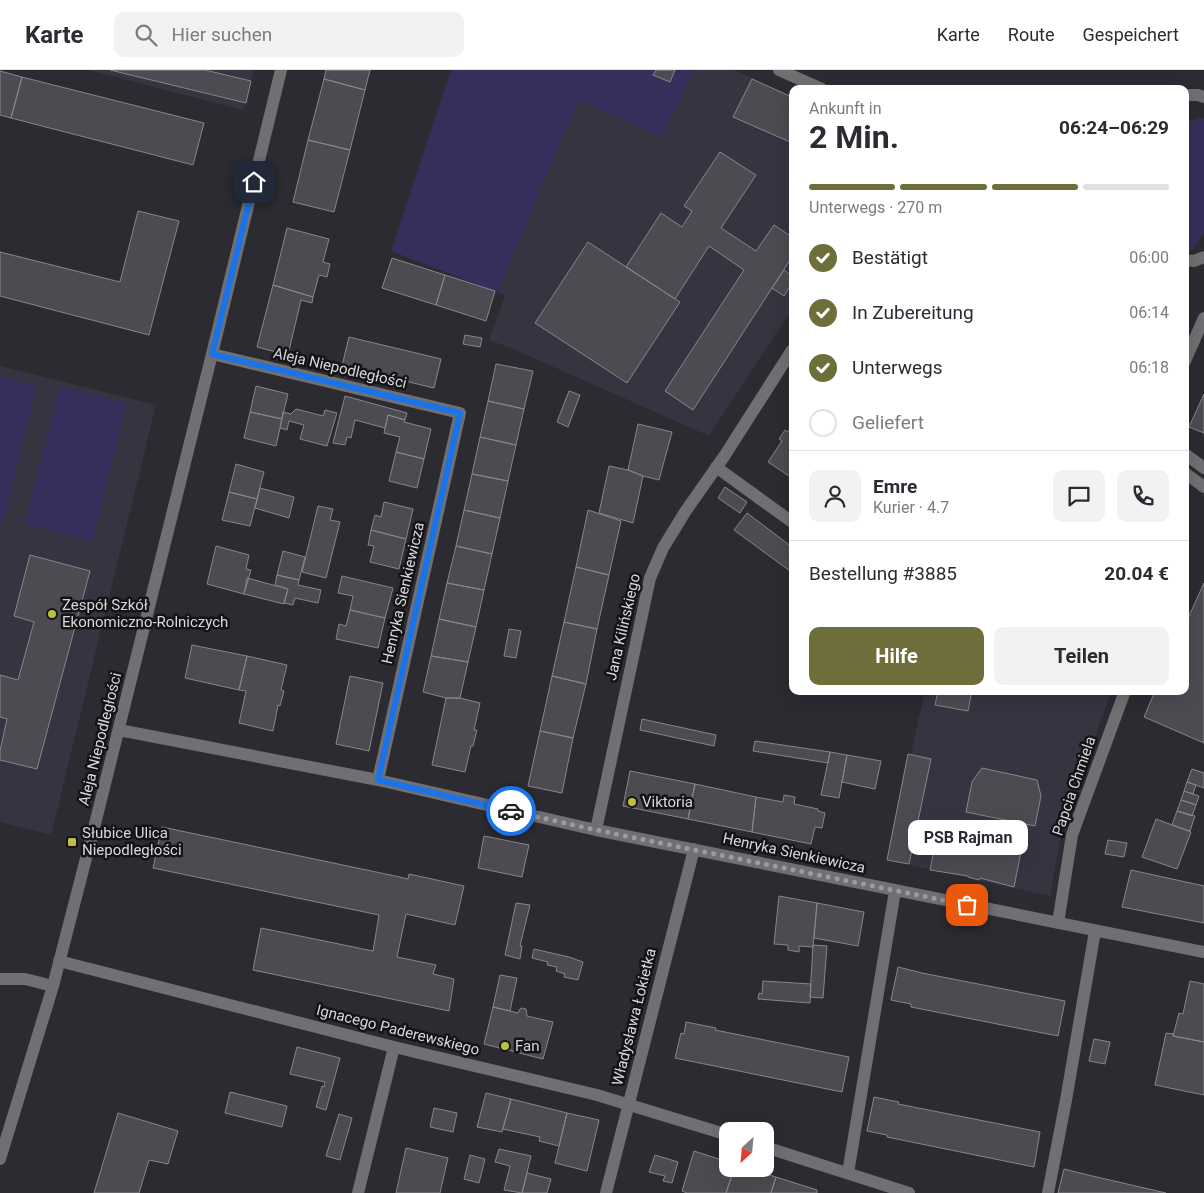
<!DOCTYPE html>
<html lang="de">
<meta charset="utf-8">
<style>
body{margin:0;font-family:Roboto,sans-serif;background:#f2f2f3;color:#2b2b33;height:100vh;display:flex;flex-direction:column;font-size:19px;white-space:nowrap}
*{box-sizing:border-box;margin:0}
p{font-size:16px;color:#7c7c81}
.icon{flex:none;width:28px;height:28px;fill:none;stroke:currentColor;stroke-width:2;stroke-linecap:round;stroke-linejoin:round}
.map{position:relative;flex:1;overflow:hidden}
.drawer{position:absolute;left:789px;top:15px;width:400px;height:610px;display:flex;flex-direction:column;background:#fff;border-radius:10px;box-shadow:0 5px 20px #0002}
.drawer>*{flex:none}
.needle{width:32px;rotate:206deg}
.controls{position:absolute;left:719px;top:1052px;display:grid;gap:10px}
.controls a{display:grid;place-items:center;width:55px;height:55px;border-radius:10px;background:#fff;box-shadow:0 5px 20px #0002;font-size:25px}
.pin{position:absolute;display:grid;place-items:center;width:42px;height:42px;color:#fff;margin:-21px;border-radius:10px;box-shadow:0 2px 8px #0006}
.courier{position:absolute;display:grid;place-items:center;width:50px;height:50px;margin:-25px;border:4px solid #1a73e8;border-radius:50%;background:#fff;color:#222;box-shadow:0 1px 6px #0007}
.bubble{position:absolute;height:35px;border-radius:10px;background:#fff;box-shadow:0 5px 20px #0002;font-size:16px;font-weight:700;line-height:35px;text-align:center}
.overview em{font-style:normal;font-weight:700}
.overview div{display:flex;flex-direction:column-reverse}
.overview{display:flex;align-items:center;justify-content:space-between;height:85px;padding:0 20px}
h1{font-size:32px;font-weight:700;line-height:38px}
.bar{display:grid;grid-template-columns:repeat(4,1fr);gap:8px 5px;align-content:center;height:60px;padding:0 20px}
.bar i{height:6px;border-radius:4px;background:#e1e1e2}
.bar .current{background:#6d6e3a}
.bar p{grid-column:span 4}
.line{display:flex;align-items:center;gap:12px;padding:0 20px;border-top:1px solid #e1e1e2}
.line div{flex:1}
.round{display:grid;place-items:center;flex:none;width:52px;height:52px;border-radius:10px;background:#f2f2f3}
ol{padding:0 20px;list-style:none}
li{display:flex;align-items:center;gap:15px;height:55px}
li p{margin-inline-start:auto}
li .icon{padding:5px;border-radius:50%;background:#6d6e3a;color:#fff;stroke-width:4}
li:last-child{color:#7c7c81}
li i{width:28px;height:28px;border:2px solid #e1e1e2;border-radius:50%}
.cta{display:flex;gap:10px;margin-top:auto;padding:10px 20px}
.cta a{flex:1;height:58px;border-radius:10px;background:#6d6e3a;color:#fff;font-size:20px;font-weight:700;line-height:58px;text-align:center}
.cta a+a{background:#f2f2f3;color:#2b2b33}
header{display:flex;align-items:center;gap:30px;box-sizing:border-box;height:70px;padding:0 25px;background:#fff;border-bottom:1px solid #e1e1e2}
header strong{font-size:24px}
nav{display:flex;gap:28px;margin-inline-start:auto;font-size:18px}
.search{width:350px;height:45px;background:#f2f2f3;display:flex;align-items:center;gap:12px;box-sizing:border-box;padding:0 18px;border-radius:10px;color:#7c7c81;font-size:19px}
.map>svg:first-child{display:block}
.built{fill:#353440}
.green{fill:#372f5b}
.building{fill:#4b4b51;stroke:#86868c}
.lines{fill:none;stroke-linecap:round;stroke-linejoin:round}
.minor{stroke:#707073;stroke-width:12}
.done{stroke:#9c9ba0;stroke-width:5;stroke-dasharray:0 9}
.route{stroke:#1a73e8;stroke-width:6}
.poi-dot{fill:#bdbf42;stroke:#141417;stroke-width:2}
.labels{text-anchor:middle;stroke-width:5;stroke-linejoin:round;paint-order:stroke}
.street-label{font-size:15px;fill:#d8d8dc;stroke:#141417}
.poi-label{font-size:15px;fill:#d8d8dc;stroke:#141417;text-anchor:start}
</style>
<header>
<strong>Karte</strong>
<div class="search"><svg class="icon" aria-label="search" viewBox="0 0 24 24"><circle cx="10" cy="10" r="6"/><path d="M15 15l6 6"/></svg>Hier suchen</div>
<nav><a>Karte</a><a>Route</a><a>Gespeichert</a></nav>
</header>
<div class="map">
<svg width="1204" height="1123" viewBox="0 0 1204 1123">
<rect width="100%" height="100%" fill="#2c2b31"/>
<!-- built -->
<path class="built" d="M88,0h166l-11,40z
M694,0h40l58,27v217l-4,1 -79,121 -198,-88 -22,-8 16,-45 -8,-3 81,-191 84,35z
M0,296l156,39 -105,430 -51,-13z
M925,621h187l-48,128 -14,77 -163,-36z"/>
<!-- green -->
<path class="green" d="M451,0h243l-32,67 -84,-36 -81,191 -106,-41z
M1200,47l4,2v113l-11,18 -8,2v-129z
M0,306l37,10 -34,138 -3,-1z
M60,316l67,17 -35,139 -67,-19z"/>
<!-- building -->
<path class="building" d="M110,0h95l46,11 -5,22z
M326,0h44l-5,20 -41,-11z
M656,0h19l-5,12 -17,-7z
M0,1l22,6 -11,41 -11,-3z
M22,7l182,46 -11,42 -182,-47z
M324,9l41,11 -15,60 -42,-10z
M752,9l40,18v40l-2,5 -57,-25z
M308,70l42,10 -16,62 -41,-10z
M720,82l36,23 -35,53 35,23 18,-26 18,12v20l-99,153 -28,-19 79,-121 -35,-24 -34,53 -49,-32 35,-54 21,14 10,-16 -8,-5z
M138,141l41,10 -30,114 -149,-39v-44l120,30z
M287,158l42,11 -6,23 7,2 -3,13 -8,-2 -6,22 -40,-12z
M588,172l92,60 -53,81 -92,-60z
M392,188l53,17 -9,30 -54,-17z
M784,200l8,6v7l-8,13 -12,-8z
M445,205l50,16 -9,30 -50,-16z
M273,215l40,12 -1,6 -11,-3 -13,55 -31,-8z
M465,265l17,3 -2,9 -17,-3z
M349,267l92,22 -7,29 -92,-22z
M496,294l37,7 -9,38 -36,-8z
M256,316l32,8 -6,25 -32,-7z
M569,321l11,4 -12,32 -11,-5z
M1204,324v39l-15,-6z
M345,326l62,17 -2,7 -17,-5 -3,13 -30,-8 -4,18 -4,-1 -2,8 -12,-2z
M488,331l36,8 -8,36 -36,-8z
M296,339l27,7 2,-6 12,3 -10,33 -27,-7 4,-14 -15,-4 -2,9 -7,-2 3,-16 8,2z
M250,342l32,7 -6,27 -32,-8z
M388,345l17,5 -1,2 27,7 -7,30 -28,-7 4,-15 -16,-4z
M638,354l34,8 -13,48 -16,-4 -15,-6z
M792,356v52l-24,-16 14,-21 -3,-2 6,-9 3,2z
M480,367l36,8 -8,36 -36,-7z
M396,382l28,7 -7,29 -28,-7z
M236,394l28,8 -7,27 -28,-7z
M609,396l19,4 15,6 -10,47 -34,-10z
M472,404l36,7 -8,37 -36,-8z
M725,417l22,15 -7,11 -22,-15z
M260,418l34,9 -5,21 -34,-10z
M229,422l28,7 -7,27 -28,-6z
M384,432l29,7 -7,30 -35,-9 4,-15 6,2z
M318,436l15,3 -3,11 10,2 -14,56 -24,-6z
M464,440l36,8 -8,36 -36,-8z
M588,440l33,11 -12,54 -33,-8z
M747,443l45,34v20l-2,4 -56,-41z
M371,460l35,9 -7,30 -29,-7 4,-16 -6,-1z
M216,476l33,9 -3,14 5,1 -7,24 -37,-10z
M456,476l36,8 -8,36 -37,-7z
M283,481l22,6 -6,23 -22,-5z
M30,485l60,16 -53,198 -37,-9v-9l7,-32 -7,-2v-42l18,5 16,-58 -20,-6z
M576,497l33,8 -12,54 -33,-7z
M277,505l22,5 -1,5 23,5 -3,13 -23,-5 -2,7 -9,-2 4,-14 -13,-4z
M342,506l51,12 -8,30 -35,-8 3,-14 -15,-3z
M247,508l41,11 -4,15 -40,-10z
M447,513l37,7 -8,37 -37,-8z
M1204,513v160l-60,-26 11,-26h30v-66z
M350,540l35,8 -7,30 -42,-9 3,-15 7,2z
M439,549l37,8 -8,35 -37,-6z
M564,552l33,7 -11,55 -34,-8z
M509,559l12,2 -5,27 -12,-2z
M192,575l55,11 -8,34 -54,-12z
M247,586l40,9 -6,25 3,1 -4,15 -2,-1 -5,26 -34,-8 7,-32 -7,-1z
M431,586l37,6 -8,36h-14l-23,-6z
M350,606l33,7 -14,68 -33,-7z
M552,606l34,8 -13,54 -33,-7z
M938,621h34l-4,20 -33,-6z
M446,628h14l20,5 -6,27h3l-4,16h-2l-6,26 -33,-7z
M642,649l74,16 -2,11 -74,-16z
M540,661l33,7 -11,55 -34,-7z
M755,671l75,11 -2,11 -75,-12z
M830,682l17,3 -8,43 -18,-3z
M908,684l23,5 -22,105 -22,-4z
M847,685l34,6 -6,28 -33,-7z
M982,698l55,12 4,16 -6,30 -69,-14 6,-30z
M1192,699l12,4v15l-17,-6z
M630,701l65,13 -7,35 -65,-13z
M1187,712l9,3 -3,9 -9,-3z
M695,714l61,13 -4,35 -64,-13z
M1184,721l15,5 -3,9 -15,-5z
M784,725l11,2 -1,7 24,5v2l7,2 -3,15 -7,-1 -4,17 -59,-12 4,-35 27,5z
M1181,730l15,5 -4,11 -15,-5z
M1177,741l18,5 -5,15 -18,-6z
M1156,749l35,13 -14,37 -35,-12z
M162,757l233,49 13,3 1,-5 55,12 -9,39 -49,-11 -9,43 39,8 -3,9 21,5 -5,32 -196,-41 8,-42 112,23 6,-36 -226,-47z
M937,765l84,17 -7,35 -34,-9 -1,2 -11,-3v-1l-38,-6z
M484,766l45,9 -7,32 -44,-9z
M1108,770l19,3 -3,14 -19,-3z
M1131,800l73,16v37l-82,-16z
M779,826l38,7 -4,44 -14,-1v6l-11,-2v-5l-14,-1z
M516,833l14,2 -10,41h2l-2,13 -15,-4z
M817,833l47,9 -6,34 -44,-8z
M813,875l14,1 -4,52 -13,-1z
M534,879l35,8 14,5 -5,18 -14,-3 1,-3 -9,-3 1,-4 -10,-2 1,-3 -16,-4z
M898,897l24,6 143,28 -7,35 -147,-29v-3l-20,-4z
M500,905l17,3 -7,33 -17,-4z
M763,911l48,3 -1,19 -52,-4 1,-6 3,1z
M1190,911l14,3v58l-31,-6 6,-23 4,1z
M493,937l25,6 2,-4 2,-1 4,1 1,7 26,6 -10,37 -59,-15z
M686,952l30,6 -1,2 134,27 -7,35 -167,-34 6,-25 3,1z
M1166,963l8,1 -1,2 31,6v53l-49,-10z
M1094,969l16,3 -5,22 -16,-3z
M297,977l43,11 -14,52 -10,-3 6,-21 2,1 1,-5 -35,-8z
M230,1022l57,14 -5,21 -57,-14z
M486,1023l25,6 -9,33 -25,-5z
M874,1027l25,5 -1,2 142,28 -6,35 -147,-30v-2l-20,-4z
M511,1029l56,14 -8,33 -20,-5 1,-4 -37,-8z
M434,1038l23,5 -4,19 -23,-5z
M118,1043l60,18 -10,33 -19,-4 -10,33h-45z
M567,1043l32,7 -12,51 -32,-8z
M339,1044l13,4 -12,42 -14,-4z
M406,1078l42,10 -8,35h-44z
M499,1079l32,7 -9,37 -18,-3 6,-24 -15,-4z
M694,1081l34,11v7h6l-8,24h-39l-5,-2z
M470,1085l15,4 -6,24 -15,-4z
M655,1085l23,7 -6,21 -9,-2 2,-5 -16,-4z
M734,1099h15l27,8 -5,16h-45z
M1064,1099l24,6 78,18h-108z
M527,1103l24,6 -4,14h-25z
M776,1107l41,13v3h-46z"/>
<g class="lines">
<!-- minor -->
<path class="minor" d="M779,0l43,19
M1185,25h13l6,2
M1185,190l9,1 10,-4
M212,284l248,59 -82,367
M1185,291l19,-43
M1185,384l19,14
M716,397l76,55
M1185,403l19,14
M119,660l259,50 218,50 608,122
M596,760l54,-252 13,-30 22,-36 40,-57 67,-105
M1058,853l14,-88 53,-144
M59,891l335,86 203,48 131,40
M0,909h25l28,7
M765,1077l144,46
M0,1089l53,-173 44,-170 115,-462 69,-284
M848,1103l47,-282
M358,1123l36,-146
M606,1123l88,-344
M1048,1123l18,-93 29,-169"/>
</g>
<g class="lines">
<!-- done -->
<path class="done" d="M511,741l85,19 371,75"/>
<!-- route -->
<path class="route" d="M254,112l-42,172 248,59 -82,367 133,31"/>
</g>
<!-- markers -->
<g class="poi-dot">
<circle cx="52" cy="544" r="5"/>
<circle cx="632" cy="732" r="5"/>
<rect x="67" y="767" width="10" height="10" rx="2.5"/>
<circle cx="505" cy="976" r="5"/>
</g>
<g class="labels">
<!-- street labels -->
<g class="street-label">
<text transform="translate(340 298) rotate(13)" y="5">Aleja Niepodległości</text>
<text transform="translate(403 523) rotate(-77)" y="5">Henryka Sienkiewicza</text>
<text transform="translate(623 557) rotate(-77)" y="5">Jana Kilińskiego</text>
<text transform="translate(100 669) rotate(-76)" y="5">Aleja Niepodległości</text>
<text transform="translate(1074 716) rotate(-71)" y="5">Papcia Chmiela</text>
<text transform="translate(794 783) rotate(12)" y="5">Henryka Sienkiewicza</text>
<text transform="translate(634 947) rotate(-76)" y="5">Władysława Łokietka</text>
<text transform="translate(398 960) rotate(14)" y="5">Ignacego Paderewskiego</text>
</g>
<!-- poi labels -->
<g class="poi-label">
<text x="62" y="540">Zespół Szkół<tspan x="62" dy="17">Ekonomiczno-Rolniczych</tspan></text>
<text x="642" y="737">Viktoria</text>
<text x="82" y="768">Słubice Ulica<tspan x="82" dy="17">Niepodległości</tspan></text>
<text x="515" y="981">Fan</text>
</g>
</g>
</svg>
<div class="controls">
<a><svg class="needle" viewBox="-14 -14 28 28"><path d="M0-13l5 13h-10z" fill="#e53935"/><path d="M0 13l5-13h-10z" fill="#7c7c81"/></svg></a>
</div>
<div class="pin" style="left:967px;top:835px;background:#ea580c"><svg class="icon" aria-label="bag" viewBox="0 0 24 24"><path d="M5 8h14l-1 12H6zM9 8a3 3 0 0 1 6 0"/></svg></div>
<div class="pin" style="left:254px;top:112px;background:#1f2937"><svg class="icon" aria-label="home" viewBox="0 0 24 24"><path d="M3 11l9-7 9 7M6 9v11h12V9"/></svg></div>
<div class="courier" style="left:511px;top:741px"><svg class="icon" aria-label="car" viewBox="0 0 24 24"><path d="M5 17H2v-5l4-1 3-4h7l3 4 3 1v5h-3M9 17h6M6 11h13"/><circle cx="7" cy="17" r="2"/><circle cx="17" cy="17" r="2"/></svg></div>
<div class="bubble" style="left:908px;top:750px;width:120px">PSB Rajman</div>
<section class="drawer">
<div class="overview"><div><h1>2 Min.</h1><p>Ankunft in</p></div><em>06:24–06:29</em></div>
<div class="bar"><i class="current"></i><i class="current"></i><i class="current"></i><i></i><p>Unterwegs · 270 m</p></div>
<ol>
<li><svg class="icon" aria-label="check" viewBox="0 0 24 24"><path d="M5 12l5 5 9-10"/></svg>Bestätigt<p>06:00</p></li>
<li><svg class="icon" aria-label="check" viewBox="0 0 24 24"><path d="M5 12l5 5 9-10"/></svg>In Zubereitung<p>06:14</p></li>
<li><svg class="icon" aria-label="check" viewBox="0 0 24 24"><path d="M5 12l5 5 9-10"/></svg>Unterwegs<p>06:18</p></li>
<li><i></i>Geliefert</li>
</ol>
<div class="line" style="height:90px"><a class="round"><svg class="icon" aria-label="person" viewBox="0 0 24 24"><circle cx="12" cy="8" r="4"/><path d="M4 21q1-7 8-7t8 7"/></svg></a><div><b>Emre</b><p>Kurier · 4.7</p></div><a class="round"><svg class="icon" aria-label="chat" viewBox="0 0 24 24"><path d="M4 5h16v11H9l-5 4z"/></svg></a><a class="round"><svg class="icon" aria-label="phone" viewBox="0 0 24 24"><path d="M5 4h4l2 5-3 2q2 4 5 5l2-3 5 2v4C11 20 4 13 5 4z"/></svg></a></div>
<div class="line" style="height:65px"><div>Bestellung #3885</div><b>20.04 €</b></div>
<div class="cta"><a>Hilfe</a><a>Teilen</a></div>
</section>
</div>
